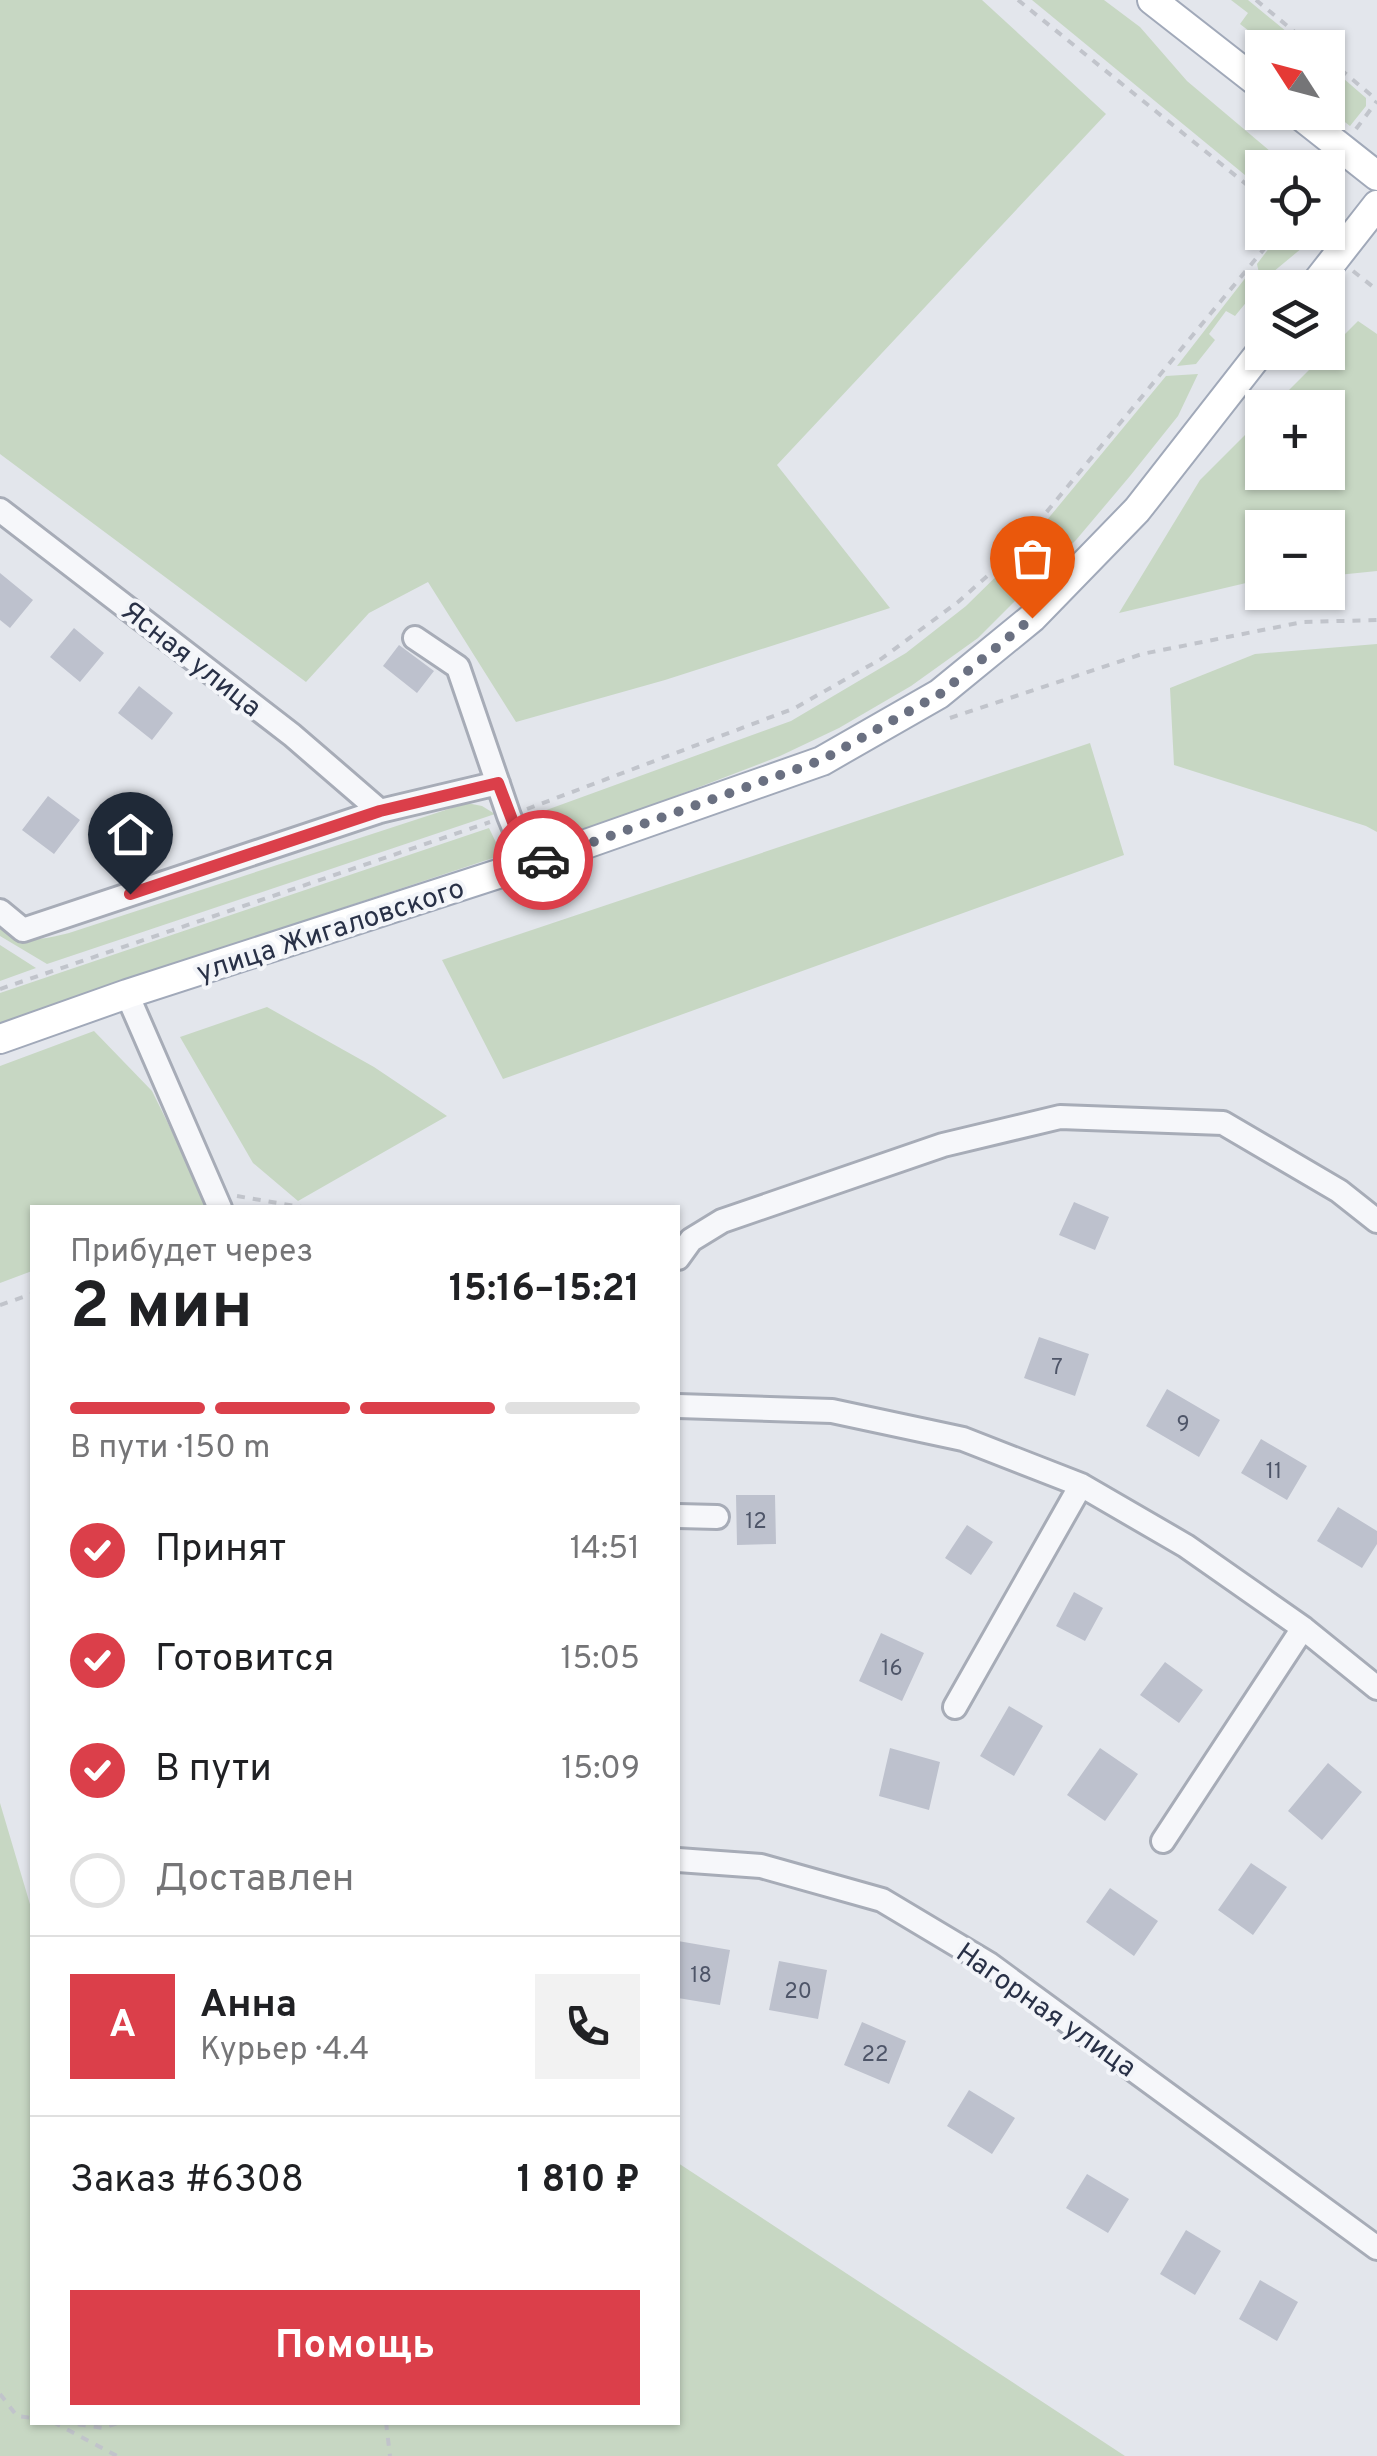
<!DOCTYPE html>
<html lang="ru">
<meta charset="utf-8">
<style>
body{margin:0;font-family:Overpass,sans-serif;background:#f2f2f2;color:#202124;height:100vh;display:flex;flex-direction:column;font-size:38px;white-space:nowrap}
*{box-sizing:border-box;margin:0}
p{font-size:32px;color:#757577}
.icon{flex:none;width:55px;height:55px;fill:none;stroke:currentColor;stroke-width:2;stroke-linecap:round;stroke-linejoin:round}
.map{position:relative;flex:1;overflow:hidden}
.panel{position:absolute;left:30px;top:1205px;width:650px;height:1220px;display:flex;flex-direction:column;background:#fff;border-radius:0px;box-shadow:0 2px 8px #0004}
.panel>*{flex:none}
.needle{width:65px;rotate:306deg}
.tools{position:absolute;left:1245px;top:30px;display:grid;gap:20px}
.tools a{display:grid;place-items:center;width:100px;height:100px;border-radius:0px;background:#fff;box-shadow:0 2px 8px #0004;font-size:50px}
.pin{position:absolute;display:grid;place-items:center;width:85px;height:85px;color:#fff;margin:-102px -42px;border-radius:50% 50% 50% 0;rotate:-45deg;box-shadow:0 0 10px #0007}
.pin .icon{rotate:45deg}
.courier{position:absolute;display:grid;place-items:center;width:100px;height:100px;margin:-50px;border:8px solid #db3f4a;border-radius:50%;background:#fff;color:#222;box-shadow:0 2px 12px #0007}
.summary em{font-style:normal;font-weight:700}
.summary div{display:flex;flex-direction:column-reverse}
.summary{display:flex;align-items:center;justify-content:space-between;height:170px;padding:0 40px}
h1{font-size:65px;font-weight:700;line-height:75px}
.bar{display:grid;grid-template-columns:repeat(4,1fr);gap:15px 10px;align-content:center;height:120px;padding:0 40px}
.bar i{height:12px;border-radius:8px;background:#e0e0e0}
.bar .active{background:#db3f4a}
.bar p{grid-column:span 4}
.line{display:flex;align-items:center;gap:25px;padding:0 40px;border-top:2px solid #e0e0e0}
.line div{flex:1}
.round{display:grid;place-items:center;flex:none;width:105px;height:105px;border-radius:0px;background:#f2f2f2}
ol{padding:0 40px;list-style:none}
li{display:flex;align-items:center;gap:30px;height:110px}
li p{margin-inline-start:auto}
li .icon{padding:10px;border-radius:50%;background:#db3f4a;color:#fff;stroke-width:4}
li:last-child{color:#757577}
li i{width:55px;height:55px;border:5px solid #e0e0e0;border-radius:50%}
.cta{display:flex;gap:20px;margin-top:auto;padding:20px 40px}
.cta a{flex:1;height:115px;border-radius:0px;background:#db3f4a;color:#fff;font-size:40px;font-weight:700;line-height:115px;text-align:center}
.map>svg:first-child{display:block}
.green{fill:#c7d7c3}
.building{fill:#bdc1cd}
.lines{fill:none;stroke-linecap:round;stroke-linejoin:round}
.minor-casing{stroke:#a7acb7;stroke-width:28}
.major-casing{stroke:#a1a9b9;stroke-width:32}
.path{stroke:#c1c4cb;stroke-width:4;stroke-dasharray:8 8;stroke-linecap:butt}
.minor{stroke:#f6f7fa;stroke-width:22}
.major{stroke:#fff;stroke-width:28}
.done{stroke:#6a7081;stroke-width:10;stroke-dasharray:0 18}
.route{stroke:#db3f4a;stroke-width:12}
.labels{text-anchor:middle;stroke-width:8;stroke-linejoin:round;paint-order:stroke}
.number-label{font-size:22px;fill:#4e5568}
.street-label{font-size:28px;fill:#293147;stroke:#f3f5f9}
</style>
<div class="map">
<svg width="1377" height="2456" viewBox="0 0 1377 2456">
<rect width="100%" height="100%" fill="#e3e6ec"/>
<!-- green -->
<path class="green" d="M0,0h982l124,114 -329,351 113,143 -225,72 -149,42 -88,-140 -59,31 -63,69 -306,-228z
M1032,0h72l36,27 47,54 102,86 -27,1v21z
M1231,0h17l45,37 -35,1 -18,-14 8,-11z
M1328,65l38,33v8l-16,20 -22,-17z
M1295,233l13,10 -47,39 -4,-18 19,-25z
M1250,272l3,22 -18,22 -9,-5 -17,23 6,6 -19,24 -19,2z
M1358,321l19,13v237l-49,5v-48h-66v54l-16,1 -127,30 81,-133 62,-62v54h66v-64l-56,-1z
M1198,374l-20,42 -48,60 -54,64 -98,98 -67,48 -72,42 -59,28 -240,92 -11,-3 -10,-25 272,-99 115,-68 60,-47 52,-51 148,-179z
M1377,644v188l-11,-6 -192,-61 -4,-77 85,-34z
M1090,743l34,112 -621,224 -61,-119z
M467,803l15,3 13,8 -448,150 -47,-28v-17c30,23 33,23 69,14z
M489,828l13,27 -371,123 -131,46v-31z
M0,945l36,23 -36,13z
M267,1007l107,60 73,49 -149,85 -45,-38 -73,-126z
M94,1031l58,60 57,115 -177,2v63l-32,12v-217z
M0,1803l32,108v511h646v-259l447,293h-1125z"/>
<!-- building -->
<path class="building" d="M0,573l33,27 -23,28 -10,-8z
M74,628l30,25 -24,29 -30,-25z
M399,645l35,26 -17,22 -34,-27z
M139,686l34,27 -21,27 -34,-27z
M48,796l32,24 -26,34 -32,-24z
M1074,1202l35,15 -14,33 -36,-15z
M1039,1337l50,17 -14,42 -51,-18z
M1167,1389l53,31 -21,37 -53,-31z
M1261,1439l46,27 -20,34 -46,-27z
M736,1495h39l1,49 -39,1z
M1338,1507l39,24v13l-15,24 -45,-27z
M967,1525l26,17 -22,33 -26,-17z
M1074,1592l29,16 -18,33 -29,-15z
M881,1633l43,20 -22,48 -43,-20z
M1165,1662l38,28 -24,33 -39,-28z
M1009,1706l34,20 -29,50 -34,-20z
M890,1748l50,14 -11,48 -50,-14z
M1100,1748l38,26 -33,47 -38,-26z
M1328,1763l34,29 -40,48 -34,-29z
M1251,1863l36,24 -34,48 -35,-25z
M1110,1888l48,33 -24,35 -48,-34z
M678,1941l52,9 -10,55 -42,-7z
M779,1961l48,9 -9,49 -49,-9z
M862,2022l44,19 -17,43 -45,-19z
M969,2090l46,28 -23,36 -45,-28z
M1087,2174l42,25 -21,34 -42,-25z
M1186,2230l35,21 -26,44 -35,-21z
M1260,2280l38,22 -21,39 -38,-22z"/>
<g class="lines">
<!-- minor casing -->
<g class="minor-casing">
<path id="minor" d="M0,510l292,225 88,76
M415,638l43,29 51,149 20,48
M0,911l23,19 357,-119 118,-28
M127,994l93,214
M678,1258l13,-18 31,-19 221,-76 117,-28 163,6 116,68 38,30
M678,1406l154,5 131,28 118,46 105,61 117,82 74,60
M678,1516l39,1
M955,1707l126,-222
M1163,1841l140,-213
M678,1860l83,6 121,34 107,64 388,284"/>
</g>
<!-- major casing -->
<g class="major-casing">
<path id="major" d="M1152,0l110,86
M1296,112l81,64
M1312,288l65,-83
M0,1039l127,-45 402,-130 293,-103 117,-67 93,-76 105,-108 125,-160"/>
</g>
<!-- path -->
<path class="path" d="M1018,0l244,197
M1256,0l58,48
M1328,59l49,41
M1356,129l21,-28
M1306,232l13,11
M1353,271l24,19
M950,718l192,-64 161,-32 74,-2
M527,809l268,-101 86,-49 77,-57 53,-47 267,-323
M0,989l490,-167
M237,1196l70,12
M0,1305l32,-11
M0,2394l17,22 15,2
M53,2422l64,34
M62,2422l41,6 18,-6
M386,2422l4,34"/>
<!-- minor -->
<use href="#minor" class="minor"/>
<!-- major -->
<use href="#major" class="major"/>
</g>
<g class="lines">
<!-- done -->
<path class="done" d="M543,860l279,-100 118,-66 92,-76"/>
<!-- route -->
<path class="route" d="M130,894l250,-83 118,-28 31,81 14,-4"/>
</g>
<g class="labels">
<!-- number labels -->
<g class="number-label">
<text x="1057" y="1374">7</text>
<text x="1183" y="1431">9</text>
<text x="1274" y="1478">11</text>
<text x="756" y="1528">12</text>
<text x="892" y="1675">16</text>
<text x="701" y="1982">18</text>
<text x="798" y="1998">20</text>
<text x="875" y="2061">22</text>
</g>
<!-- street labels -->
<g class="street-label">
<text transform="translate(192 658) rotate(38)" y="10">Ясная улица</text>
<text transform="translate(330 929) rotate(-18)" y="10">улица Жигаловского</text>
<text transform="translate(1047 2009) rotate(35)" y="10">Нагорная улица</text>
</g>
</g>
</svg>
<div class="tools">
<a><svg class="needle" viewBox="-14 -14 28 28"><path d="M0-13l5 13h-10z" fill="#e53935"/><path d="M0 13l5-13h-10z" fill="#757577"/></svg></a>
<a><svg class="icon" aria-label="locate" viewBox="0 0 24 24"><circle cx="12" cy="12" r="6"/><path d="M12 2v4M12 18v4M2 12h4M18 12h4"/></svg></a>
<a><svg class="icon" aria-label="layers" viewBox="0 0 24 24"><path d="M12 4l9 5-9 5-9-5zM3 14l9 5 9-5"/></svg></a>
<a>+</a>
<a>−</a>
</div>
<div class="pin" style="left:1032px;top:618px;background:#ea580c"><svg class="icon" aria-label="bag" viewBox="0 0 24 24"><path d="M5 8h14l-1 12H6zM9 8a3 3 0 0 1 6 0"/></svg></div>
<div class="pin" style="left:130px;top:894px;background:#1f2937"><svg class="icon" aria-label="home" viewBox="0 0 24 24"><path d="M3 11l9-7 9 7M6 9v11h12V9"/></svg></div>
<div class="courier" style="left:543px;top:860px"><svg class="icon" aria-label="car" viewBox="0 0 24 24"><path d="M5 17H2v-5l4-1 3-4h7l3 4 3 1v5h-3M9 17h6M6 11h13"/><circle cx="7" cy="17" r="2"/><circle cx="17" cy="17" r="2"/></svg></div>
<section class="panel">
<div class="summary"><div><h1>2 мин</h1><p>Прибудет через</p></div><em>15:16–15:21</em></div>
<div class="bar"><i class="active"></i><i class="active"></i><i class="active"></i><i></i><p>В пути · 150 m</p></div>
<ol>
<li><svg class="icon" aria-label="check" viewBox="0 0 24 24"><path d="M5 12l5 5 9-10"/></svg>Принят<p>14:51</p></li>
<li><svg class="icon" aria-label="check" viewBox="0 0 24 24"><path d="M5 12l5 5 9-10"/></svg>Готовится<p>15:05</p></li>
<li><svg class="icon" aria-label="check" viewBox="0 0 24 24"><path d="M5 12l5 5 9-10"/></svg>В пути<p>15:09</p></li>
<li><i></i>Доставлен</li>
</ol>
<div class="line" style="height:180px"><b class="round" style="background:#db3f4a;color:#fff">А</b><div><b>Анна</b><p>Курьер · 4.4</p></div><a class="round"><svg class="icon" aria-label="phone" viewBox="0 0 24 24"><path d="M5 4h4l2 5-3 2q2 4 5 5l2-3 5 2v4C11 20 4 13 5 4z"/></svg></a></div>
<div class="line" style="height:130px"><div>Заказ #6308</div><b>1 810 ₽</b></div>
<div class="cta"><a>Помощь</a></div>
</section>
</div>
